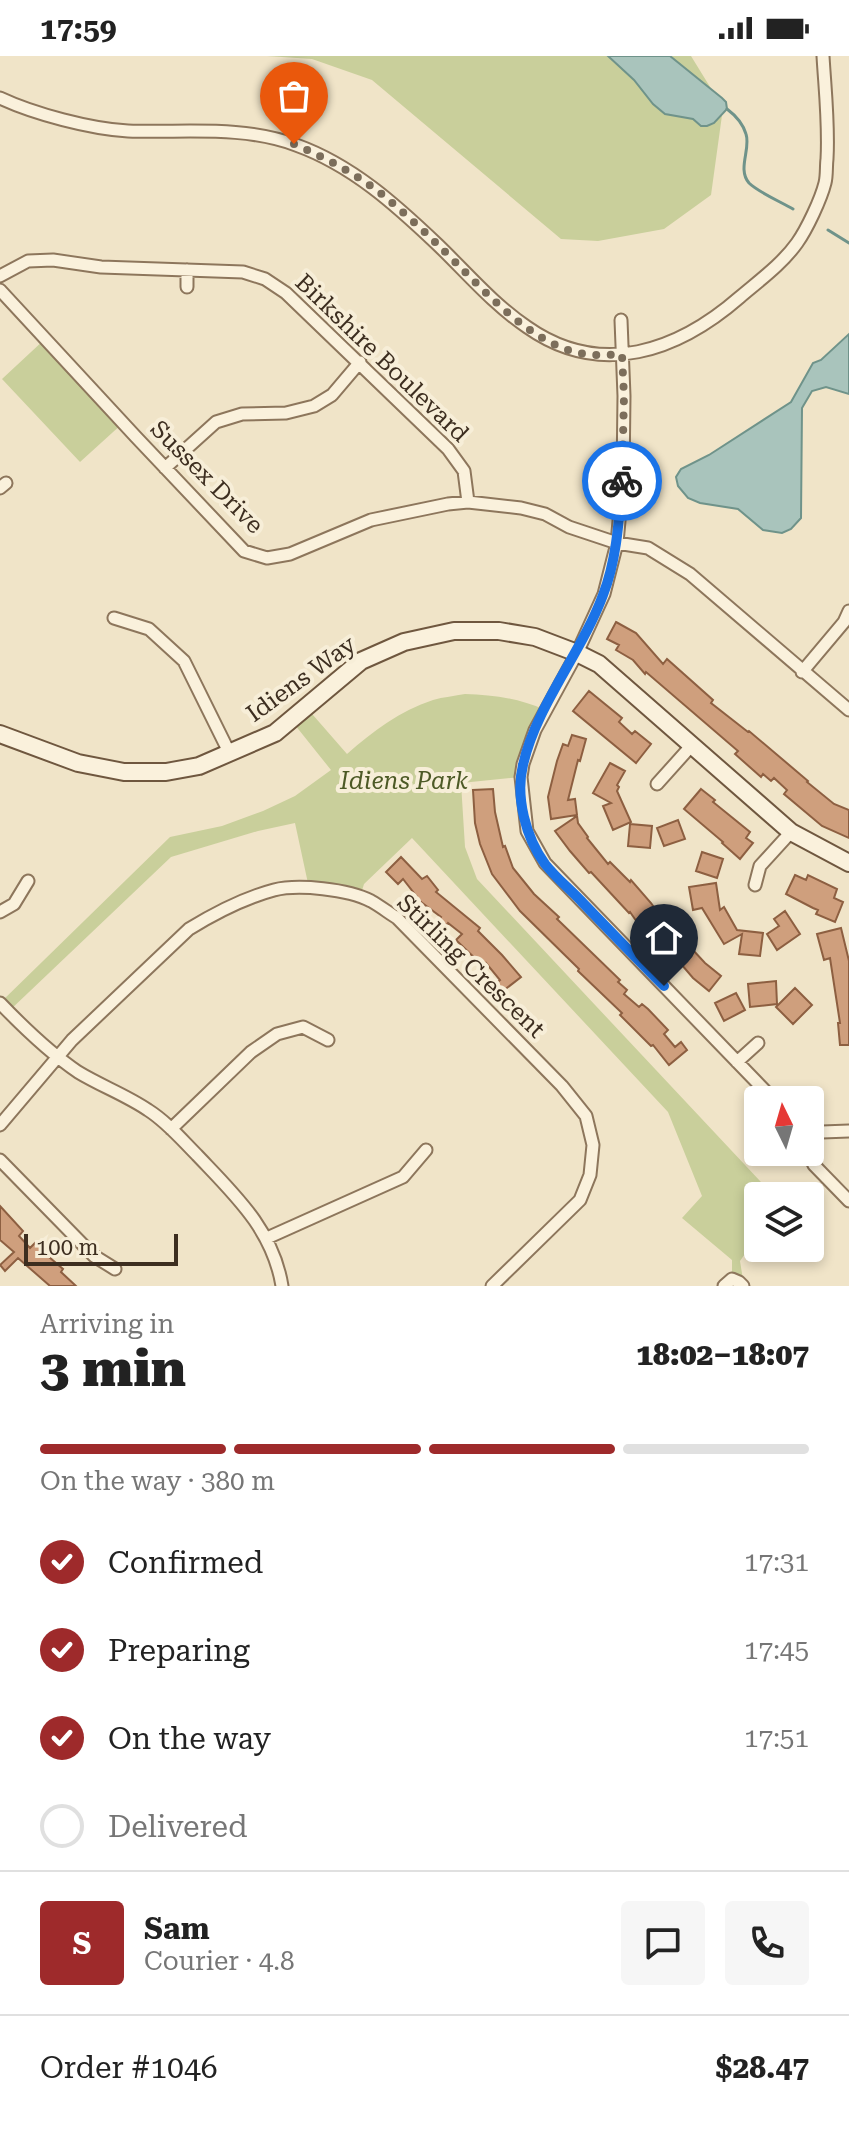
<!DOCTYPE html>
<meta charset="utf-8">
<style>
body{margin:0;font-family:"Roboto Serif",serif;background:#f6f6f6;color:#222;height:100vh;display:flex;flex-direction:column;font-size:30px;white-space:nowrap}
*{box-sizing:border-box;margin:0}
p{font-size:26px;color:#767676}
.icon{flex:none;width:44px;height:44px;fill:none;stroke:currentColor;stroke-width:2;stroke-linecap:round;stroke-linejoin:round}
.map{position:relative;height:1230px;overflow:hidden}
.details{display:flex;flex-direction:column;background:#fff;flex:1}
.details>*{flex:none}
.needle{width:52px;rotate:355deg}
.fabs{position:absolute;left:744px;top:1030px;display:grid;gap:16px}
.fabs a{display:grid;place-items:center;width:80px;height:80px;border-radius:8px;background:#fff;box-shadow:0 4px 12px #0003;font-size:40px}
.scale{position:absolute;left:24px;bottom:20px;width:154px;box-sizing:border-box;padding-left:8px;border:4px solid #3d2e20;border-top:0;font-size:22px;line-height:28px;white-space:nowrap;color:#3d2e20;-webkit-text-stroke:6px #f7eed8;paint-order:stroke}
.pin{position:absolute;display:grid;place-items:center;width:68px;height:68px;color:#fff;margin:-82px -34px;border-radius:50% 50% 50% 0;rotate:-45deg;box-shadow:0 0 8px #0007}
.pin .icon{rotate:45deg}
.courier{position:absolute;display:grid;place-items:center;width:80px;height:80px;margin:-40px;border:6px solid #1a73e8;border-radius:50%;background:#fff;color:#222;box-shadow:0 2px 10px #0007}
.overview em{font-style:normal;font-weight:800}
.overview div{display:flex;flex-direction:column-reverse}
.overview{display:flex;align-items:center;justify-content:space-between;height:136px;padding:0 40px}
h1{font-size:52px;font-weight:800;line-height:60px}
.bar{display:grid;grid-template-columns:repeat(4,1fr);gap:12px 8px;align-content:center;height:96px;padding:0 40px}
.bar i{height:10px;border-radius:6px;background:#e0e0e0}
.bar .selected{background:#9e2a2b}
.bar p{grid-column:span 4}
.line{display:flex;align-items:center;gap:20px;padding:0 40px;border-top:2px solid #e0e0e0}
.line div{flex:1}
.round{display:grid;place-items:center;flex:none;width:84px;height:84px;border-radius:8px;background:#f6f6f6}
ol{padding:0 40px;list-style:none}
li{display:flex;align-items:center;gap:24px;height:88px}
li p{margin-inline-start:auto}
li .icon{padding:8px;border-radius:50%;background:#9e2a2b;color:#fff;stroke-width:4}
li:last-child{color:#767676}
li i{width:44px;height:44px;border:4px solid #e0e0e0;border-radius:50%}
.status{display:flex;justify-content:space-between;align-items:center;height:56px;padding:0 40px;background:#fff;direction:ltr}
.status svg{height:22px;fill:currentColor}
.map>svg:first-child{display:block}
.green{fill:#c9cf9b}
.water{fill:#a9c4bc;stroke:#6f938a;stroke-width:2}
.lines{fill:none;stroke-linecap:round;stroke-linejoin:round}
.stream{stroke:#6f938a;stroke-width:3}
.building{fill:#cf9f7d;stroke:#8d5f41;stroke-width:2}
.street-casing{stroke:#8d765c;stroke-width:15}
.secondary-casing{stroke:#6f573f;stroke-width:20}
.street{stroke:#faf1dc;stroke-width:11}
.secondary{stroke:#faf1dc;stroke-width:16}
.done{stroke:#7c6e5b;stroke-width:8;stroke-dasharray:0 14.4}
.route{stroke:#1a73e8;stroke-width:10}
.labels{text-anchor:middle;stroke-width:8;stroke-linejoin:round;paint-order:stroke}
.street-label{font-size:24px;fill:#3d2e20;stroke:#f7eed8}
.park-label{font-size:24px;font-style:italic;fill:#4d5a26;stroke:#f7eed8}
</style>
<div class="status"><b>17:59</b><svg viewBox="0 0 49 12"><path d="M0 12V9h3v3zM5 12V6h3v6zM10 12V3h3v9zM15 12V0h3v12zM26 1h20v11H26zM47 4h2v5h-2z"/></svg></div>
<div class="map">
<svg width="849" height="1230" viewBox="0 0 849 1230">
<rect width="100%" height="100%" fill="#f0e4c8"/>
<!-- green -->
<path class="green" d="M267,0h424l32,52 -12,87 -47,34 -66,12 -37,-2 -189,-159 -60,-21z
M45,283l78,84 -43,39 -78,-83z
M465,638c28,1 54,4 80,16l-24,67 -60,6 4,64 12,32 297,317h-16v39l-18,26 4,25 -12,-7v-19l-50,-42 20,-22 -34,-84 -256,-274 -48,46 -4,13 -51,-9 -14,-65 -37,8 -87,26 -163,155 -8,-9 170,-166 52,-11 41,-15 32,-15 36,-26 -40,-50 15,-13 41,47c26,-23 53,-43 86,-54 10,-3 22,-4 32,-6z"/>
<!-- water -->
<path class="water" d="M608,0h62l52,42 4,4 1,7 -13,14 -7,3h-6l-8,-7 -28,-5 -12,-10 -19,-24z
M849,278v60l-23,-7 -14,4 -10,17 -1,110 -10,11 -9,4 -19,-3 -25,-21 -38,-6 -12,-5 -10,-12 -2,-9 5,-8 28,-14 82,-53 22,-39 8,-3z"/>
<g class="lines">
<!-- stream -->
<path class="stream" d="M727,53c8,6 16,15 19,25 5,15 -9,35 3,49 9,9 32,19 44,26
M828,174l21,13"/>
</g>
<!-- building -->
<path class="building" d="M616,566l20,11 27,31 4,-5 46,41 -2,3 37,29 1,-1 59,50 -1,1 27,22 15,6v28l-27,-12 -38,-32 3,-4 -13,-12 -3,3 -8,-7 -2,3 -26,-23 3,-3 -92,-79 -1,2 -12,-14 -17,-10 3,-5 -12,-6z
M589,635l33,27 -3,4 13,12 3,-3 16,13 -15,19 -63,-52z
M572,679l14,4 -6,22 -2,-1 -10,40 7,-1 2,16 -26,4 -3,-22 9,-36 6,-17 5,2z
M610,707l15,8 -8,14 2,2 -2,4 14,31 -18,8 -10,-24 8,-3 -18,-10z
M493,733l2,23 8,35 2,-1 8,22 21,26 25,23 -2,2 63,61 -2,2 9,8 -3,4 15,13 3,-3 6,5 20,21 -4,4 11,13 6,-5 6,8 -18,15 -16,-20 -2,1 -31,-31 2,-2 -44,-42 1,-2 -59,-58 -28,-37 -12,-30 -5,-21 -2,-33z
M701,733l14,11 -2,2 37,30 -4,6 7,5 -13,16 -18,-16 1,-1 -39,-33z
M577,760l1,7 10,14 -1,1 21,26 2,-2 20,20 1,-2 20,23 16,22 1,-2 37,40 16,13 -12,15 -16,-13 -23,-27 -1,2 -21,-20 -2,2 -16,-23 -1,1 -38,-41 -2,1 -19,-22 -15,-20z
M678,764l7,19 -21,7 -7,-18z
M630,768l22,2 -2,22 -22,-2z
M702,796l21,7 -6,19 -21,-7z
M401,801l21,22 5,-3 11,14 -2,2 44,36 -2,3 24,24 19,22 -18,14 -7,-8 4,-3 -14,-17 -3,3 -27,-26 6,-6 -14,-11 -2,3 -7,-6 2,-3 -20,-15 -18,-23 -5,5 -12,-12z
M795,819l11,5 2,-5 29,14 -3,9 9,4 -8,20 -19,-8 2,-4 -5,-2 -27,-14z
M716,827l4,27 4,-3 13,23 26,3 -3,23 -21,-2 3,-20 -18,10 -22,-36 -9,2 -4,-23z
M785,855l15,23 -23,16 -10,-16 12,-8 -5,-7z
M841,872l8,33v84h-9l-2,-22h2l-10,-65 -6,2 -7,-26z
M776,925l1,23 -27,3 -2,-23z
M795,932l17,17 -19,19 -17,-17z
M736,937l9,17 -21,11 -9,-18z
M0,1150l23,25 -4,5 11,12 6,-6 7,7 -1,2 21,18 -2,3 15,14h-26l-32,-28 -13,13 -5,-6 14,-13 -14,-12z"/>
<g class="lines">
<!-- street casing -->
<g class="street-casing">
<path id="street" d="M0,42c34,16 91,31 128,33 56,2 115,-6 168,14 56,20 100,60 142,100 29,28 55,59 89,82 74,52 151,24 213,-30 20,-17 42,-33 57,-54 10,-14 24,-44 28,-60 2,-8 1,-17 2,-24 2,-35 -2,-69 -4,-103
M0,220l28,-15 25,-1 48,7 142,5 22,7 21,14 162,156 16,22 4,31
M187,231v-17
M0,234l136,147 108,114 23,7 23,-4 81,-34 77,-16 20,-2 53,6 24,6 24,13 48,16 31,5 42,26 159,136
M621,264l3,76 -1,81 -6,66 -13,51 -27,59 -42,77 -12,34 -2,13 6,54 18,32 229,237
M165,412l51,-46 26,-8 44,-1 28,-7 18,-11 28,-33
M0,432l6,-5
M114,562l35,11 35,32 46,93
M802,616l42,-50 5,-11
M657,728l35,-39
M755,829l5,-19 31,-34
M0,856l14,-8 14,-23
M0,947c24,25 50,50 78,69 23,14 48,23 70,38 19,12 34,30 49,45 38,40 76,75 85,131
M737,1006l21,-19
M0,1069l72,-85 117,-111c26,-16 55,-31 85,-39 24,-6 74,-1 97,11 9,5 18,12 26,17l165,168 24,30 7,29 -3,30 -10,25 -88,86
M810,1072l12,4 27,-1
M171,1073l80,-77 26,-18 26,-7 25,13
M808,1096l6,13 35,36
M0,1104l94,96 21,13
M267,1182l136,-61 23,-27
M724,1230l8,-7 7,3 4,4"/>
</g>
<!-- secondary casing -->
<g class="secondary-casing">
<path id="secondary" d="M0,678l78,29 46,9h42l33,-6 76,-33 86,-72 43,-19 50,-11h45l36,6 42,16 22,11 192,168 58,31"/>
</g>
<!-- street -->
<use href="#street" class="street"/>
<!-- secondary -->
<use href="#secondary" class="secondary"/>
</g>
<g class="lines">
<!-- done -->
<path class="done" d="M294,88c33,15 63,30 90,52 19,16 38,33 55,50 39,37 90,100 146,108 12,2 25,0 37,1l2,41 -2,85"/>
<!-- route -->
<path class="route" d="M622,425c-3,38 -5,78 -19,114 -21,57 -67,111 -80,170 -8,32 3,73 22,99 11,14 26,26 38,39 27,28 54,56 81,83"/>
</g>
<g class="labels">
<!-- street labels -->
<g class="street-label">
<text transform="translate(382 302) rotate(44)" y="8">Birkshire Boulevard</text>
<text transform="translate(207 421) rotate(45)" y="8">Sussex Drive</text>
<text transform="translate(301 623) rotate(-36)" y="8">Idiens Way</text>
<text transform="translate(471 910) rotate(44)" y="8">Stirling Crescent</text>
</g>
<!-- park labels -->
<g class="park-label">
<text x="404" y="733">Idiens Park</text>
</g>
</g>
</svg>
<div class="fabs">
<a><svg class="needle" viewBox="-14 -14 28 28"><path d="M0-13l5 13h-10z" fill="#e53935"/><path d="M0 13l5-13h-10z" fill="#767676"/></svg></a>
<a><svg class="icon" aria-label="layers" viewBox="0 0 24 24"><path d="M12 4l9 5-9 5-9-5zM3 14l9 5 9-5"/></svg></a>
</div>
<div class="scale">100 m</div>
<div class="pin" style="left:294px;top:88px;background:#ea580c"><svg class="icon" aria-label="bag" viewBox="0 0 24 24"><path d="M5 8h14l-1 12H6zM9 8a3 3 0 0 1 6 0"/></svg></div>
<div class="pin" style="left:664px;top:930px;background:#1f2937"><svg class="icon" aria-label="home" viewBox="0 0 24 24"><path d="M3 11l9-7 9 7M6 9v11h12V9"/></svg></div>
<div class="courier" style="left:622px;top:425px"><svg class="icon" aria-label="bike" viewBox="0 0 24 24"><circle cx="6" cy="16" r="4"/><circle cx="18" cy="16" r="4"/><path d="M6 16l4-8h5l3 8M10 8l3 8H6M13 5h3"/></svg></div>
</div>
<section class="details">
<div class="overview"><div><h1>3 min</h1><p>Arriving in</p></div><em>18:02–18:07</em></div>
<div class="bar"><i class="selected"></i><i class="selected"></i><i class="selected"></i><i></i><p>On the way · 380 m</p></div>
<ol>
<li><svg class="icon" aria-label="check" viewBox="0 0 24 24"><path d="M5 12l5 5 9-10"/></svg>Confirmed<p>17:31</p></li>
<li><svg class="icon" aria-label="check" viewBox="0 0 24 24"><path d="M5 12l5 5 9-10"/></svg>Preparing<p>17:45</p></li>
<li><svg class="icon" aria-label="check" viewBox="0 0 24 24"><path d="M5 12l5 5 9-10"/></svg>On the way<p>17:51</p></li>
<li><i></i>Delivered</li>
</ol>
<div class="line" style="height:144px"><b class="round" style="background:#9e2a2b;color:#fff">S</b><div><b>Sam</b><p>Courier · 4.8</p></div><a class="round"><svg class="icon" aria-label="chat" viewBox="0 0 24 24"><path d="M4 5h16v11H9l-5 4z"/></svg></a><a class="round"><svg class="icon" aria-label="phone" viewBox="0 0 24 24"><path d="M5 4h4l2 5-3 2q2 4 5 5l2-3 5 2v4C11 20 4 13 5 4z"/></svg></a></div>
<div class="line" style="height:104px"><div>Order #1046</div><b>$28.47</b></div>
</section>
